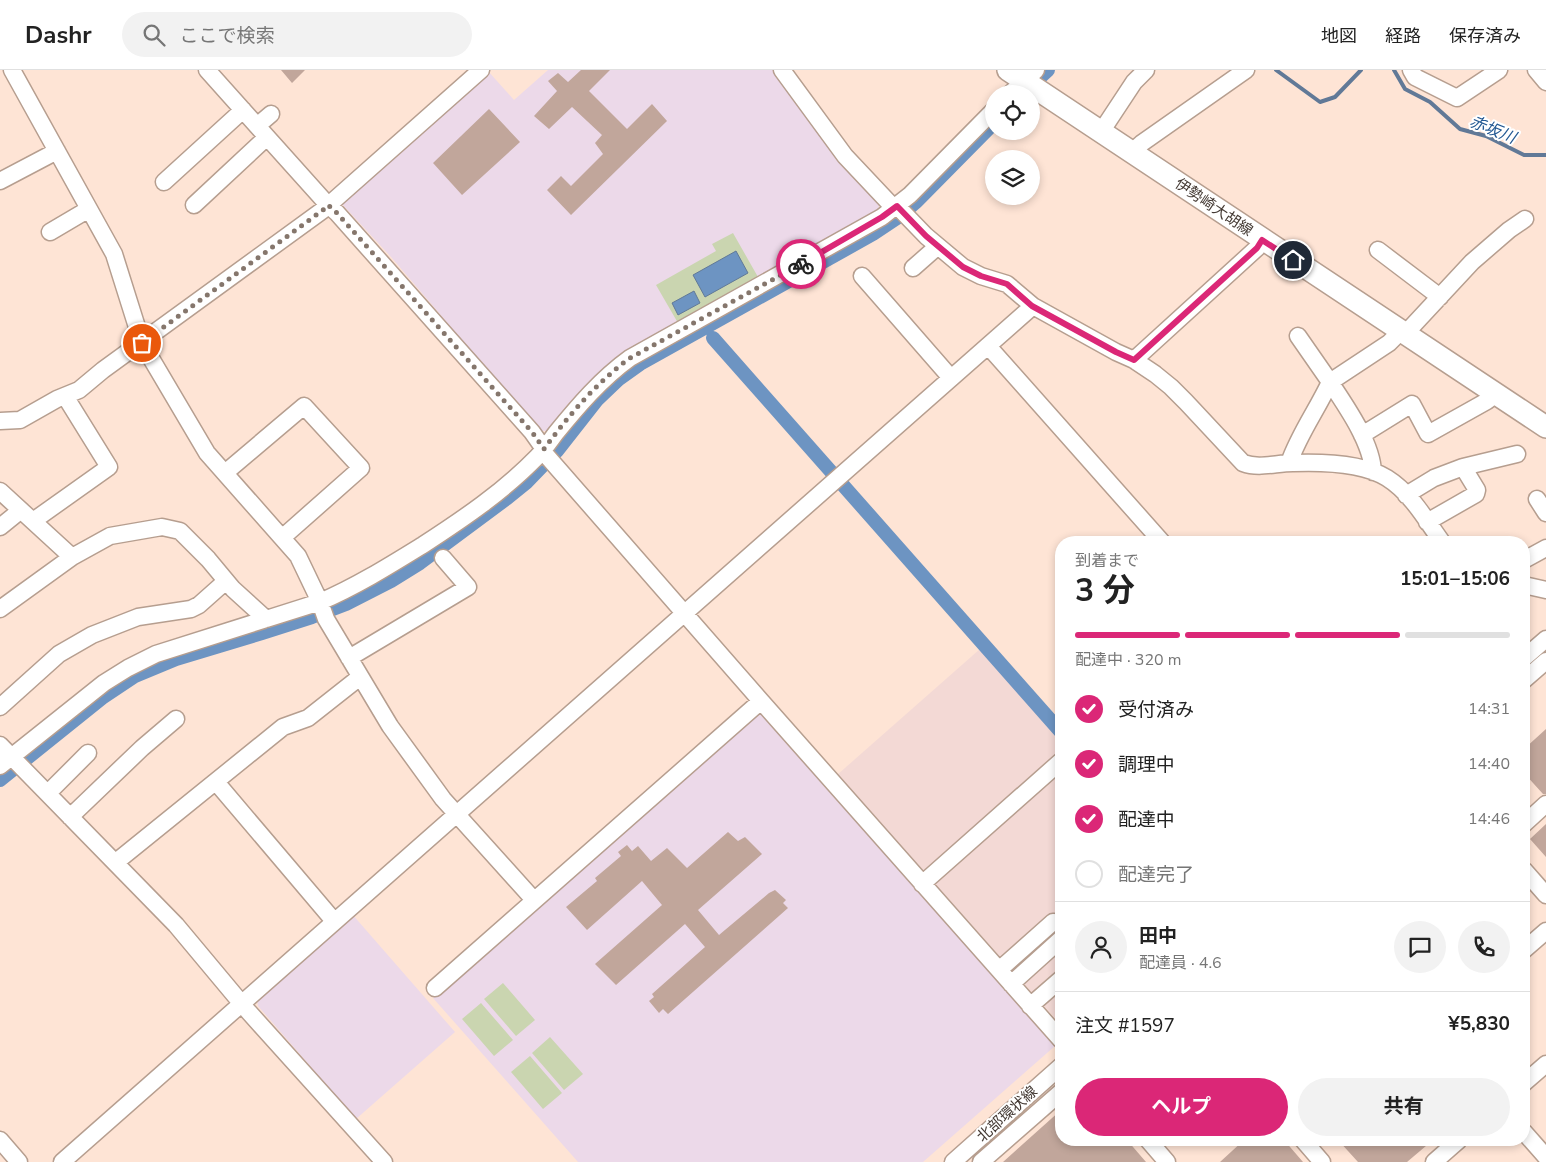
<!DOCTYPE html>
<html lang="ja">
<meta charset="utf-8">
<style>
body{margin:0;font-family:"Nunito Sans","Noto Sans JP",sans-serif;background:#f2f2f2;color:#222;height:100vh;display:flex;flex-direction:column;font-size:19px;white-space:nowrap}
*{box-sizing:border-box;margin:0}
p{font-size:16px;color:#767676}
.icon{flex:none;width:28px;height:28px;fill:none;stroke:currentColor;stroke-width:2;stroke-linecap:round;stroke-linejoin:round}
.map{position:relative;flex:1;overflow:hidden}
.sheet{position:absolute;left:1055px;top:466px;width:475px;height:610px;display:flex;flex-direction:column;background:#fff;border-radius:20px;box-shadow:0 2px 8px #0003}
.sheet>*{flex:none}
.tools{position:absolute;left:985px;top:15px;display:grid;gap:10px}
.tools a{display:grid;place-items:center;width:55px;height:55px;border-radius:50%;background:#fff;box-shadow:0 2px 8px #0003;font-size:25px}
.pin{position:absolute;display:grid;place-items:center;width:42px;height:42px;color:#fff;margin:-21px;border:2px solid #fff;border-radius:50%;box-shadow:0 1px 5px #0007}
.courier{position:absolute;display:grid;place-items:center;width:50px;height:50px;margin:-25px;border:4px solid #db2777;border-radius:50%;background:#fff;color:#222;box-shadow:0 1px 6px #0007}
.overview em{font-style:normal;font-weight:700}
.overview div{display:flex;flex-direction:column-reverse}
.overview{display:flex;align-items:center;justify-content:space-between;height:85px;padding:0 20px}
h1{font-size:32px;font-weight:700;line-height:38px}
.bar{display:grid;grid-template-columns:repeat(4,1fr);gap:8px 5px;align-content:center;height:60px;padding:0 20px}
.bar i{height:6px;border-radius:4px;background:#e0e0e0}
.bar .current{background:#db2777}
.bar p{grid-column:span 4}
.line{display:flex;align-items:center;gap:12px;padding:0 20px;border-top:1px solid #e0e0e0}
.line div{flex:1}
.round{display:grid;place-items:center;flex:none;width:52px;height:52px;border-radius:26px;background:#f2f2f2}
ol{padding:0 20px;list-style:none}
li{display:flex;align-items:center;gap:15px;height:55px}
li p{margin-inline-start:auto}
li .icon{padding:5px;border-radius:50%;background:#db2777;color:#fff;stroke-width:4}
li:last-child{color:#767676}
li i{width:28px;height:28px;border:2px solid #e0e0e0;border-radius:50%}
.action{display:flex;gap:10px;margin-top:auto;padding:10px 20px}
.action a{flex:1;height:58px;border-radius:30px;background:#db2777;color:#fff;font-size:20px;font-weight:700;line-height:58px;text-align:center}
.action a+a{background:#f2f2f2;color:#222}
header{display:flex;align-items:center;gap:30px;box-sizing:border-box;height:70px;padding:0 25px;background:#fff;border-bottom:1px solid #e0e0e0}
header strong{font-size:24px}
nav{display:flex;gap:28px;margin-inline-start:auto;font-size:18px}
.search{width:350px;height:45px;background:#f2f2f2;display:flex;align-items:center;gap:12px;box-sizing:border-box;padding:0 18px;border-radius:28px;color:#767676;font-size:19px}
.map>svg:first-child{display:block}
.education{fill:#ecd9e9}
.medical{fill:#f3d9d5}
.green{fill:#cad5b0}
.water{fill:#6d94c2;stroke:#617997}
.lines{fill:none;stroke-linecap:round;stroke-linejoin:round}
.stream{stroke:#617997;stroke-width:4}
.canal{stroke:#6d94c2;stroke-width:14}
.building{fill:#c1a69b}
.minor-casing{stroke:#b69e8f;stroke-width:19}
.major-casing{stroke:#b69e8f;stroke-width:24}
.minor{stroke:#fff;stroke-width:16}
.major{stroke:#fff;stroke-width:21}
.done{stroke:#85766c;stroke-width:5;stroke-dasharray:0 9}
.route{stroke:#db2777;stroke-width:6}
.labels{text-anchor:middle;stroke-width:4;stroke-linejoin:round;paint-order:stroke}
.street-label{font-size:15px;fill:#443a34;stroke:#fff}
.water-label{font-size:16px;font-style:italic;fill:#245993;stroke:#fff}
</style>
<header>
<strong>Dashr</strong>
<div class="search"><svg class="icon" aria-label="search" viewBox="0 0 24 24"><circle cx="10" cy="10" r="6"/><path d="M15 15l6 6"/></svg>ここで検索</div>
<nav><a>地図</a><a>経路</a><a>保存済み</a></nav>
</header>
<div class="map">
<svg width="1546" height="1092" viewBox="0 0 1546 1092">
<rect width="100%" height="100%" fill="#fee4d5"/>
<!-- education -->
<path class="education" d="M548,0h228l104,132 -2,8 -35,22 -85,45 -155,93 -35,34 -21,27h-7l-149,-174 -50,-54 147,-132 26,29z
M759,640l296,336 -132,116h-345l-145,-164z
M352,844l103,118 -99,87 -98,-113 -1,-7z"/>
<!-- medical -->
<path class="medical" d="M980,579l81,91v285l-224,-250z"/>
<!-- green -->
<path class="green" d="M733,163l25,44 -80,46 -22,-38 60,-34 -4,-7z
M503,913l32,37 -19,16 -32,-37z
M481,933l32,37 -19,16 -32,-37z
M550,967l33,37 -19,16 -32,-37z
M530,986l32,37 -19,16 -32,-37z"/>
<!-- water -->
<path class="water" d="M736,181l12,22 -43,24 -12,-22z
M694,221l6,12 -22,12 -6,-12z"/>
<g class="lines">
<!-- stream -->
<path class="stream" d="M1276,0l44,32 15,-5 26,-27
M1394,0l11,19 25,13 30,27 26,7 38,19h22"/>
<!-- canal -->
<path class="canal" d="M1036,11l12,-11
M713,268l348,394
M0,710l102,-82 33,-22 41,-17 86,-26 50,-16 34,-13 45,-23 29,-18 86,-64 21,-17 30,-31 40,-51 22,-21 21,-15 233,-130 27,-18 16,-14 78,-79"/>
</g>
<!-- building -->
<path class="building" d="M281,0h24l-13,13z
M581,0h29l-21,21 38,38 25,-25 15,17 -96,94 -24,-25 14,-14 10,10 32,-32 -8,-11 7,-8 -30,-28 -23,22 -15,-13 23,-25 -9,-10 10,-8 10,9z
M489,39l31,33 -58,53 -29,-32z
M1546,659v65h-3l-19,-21v-24z
M1546,754v33l-16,-18z
M728,762l10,9 7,-4 17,17 -64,56 21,25 50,-42 6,-3 11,10 -3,3 5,5 -120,106 -5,-5 -4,4 -10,-12 5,-4 -2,-3 53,-47 -20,-23 -69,61 -21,-21 67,-59 -20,-24 -55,49 -21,-23 31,-26 -2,-3 26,-22 -3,-4 9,-7 5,6 6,-5 13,15 16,-13 20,20z
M1061,1040v30h66l19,22h-143z
M1244,1070h40l19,22h-83z
M1338,1070h95l-26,22h-49z"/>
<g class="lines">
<!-- minor casing -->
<g class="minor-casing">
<path id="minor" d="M12,0l102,184 28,89 65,110 91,103 22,46 6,17 64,107 53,73 91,101
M207,0l121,135 9,8 195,219 12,17 2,6 215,246 300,339
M782,0l63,86 49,52
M1411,0l4,7 42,21 42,-28
M1536,0l10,12
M1010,24l26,-24
M257,56l14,-12
M1101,62l33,-50 12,-12
M1132,82l10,-9 104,-73
M0,111l57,-30
M164,112l79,-72
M194,135l73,-68
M897,136l29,30 37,31 18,9 26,8 26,22 83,46 18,8 21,14 16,13 15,15 57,61c16,6 33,0 50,0 28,-1 70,0 94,15 24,15 39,42 55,64
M50,162l39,-23
M1378,180l62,47
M913,198l25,-22
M862,206l89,102
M1405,264l67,-72 37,-32 16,-11
M988,276l174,196
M1134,290l123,-112 5,-8
M0,351l20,-1 37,-21 22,-9 24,-20 220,-160 158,-140
M1362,365l50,-31 16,30 59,-33 9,-7
M1289,393c10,-29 28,-53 41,-81l-32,-46
M1463,397l54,-13
M226,402l78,-66 57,62 -78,69
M1373,402c-1,-29 -27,-66 -43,-90l59,-39 12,-12
M0,421l72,66
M1406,425l28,-17 29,-11 14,23 -1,4 -49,28
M1537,429l9,14
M33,451l76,-54 -44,-71
M0,457l21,-17
M1524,490l22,-12
M1524,515l22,5
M0,539l72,-52 38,-21 52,-9 18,4 28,28 25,30 33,30
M349,588l119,-71 -25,-29
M1524,588l22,-19
M1524,610l22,-19
M0,637l59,-53 33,-19 46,-18 53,-8 8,-4 27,-24
M0,675l176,180 71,85 137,152
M0,696l104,-83 24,-15 28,-14 164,-52c37,-16 69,-36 103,-57 40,-26 80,-53 114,-88 7,-7 13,-16 19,-24 22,-27 45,-54 74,-75l252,-141 28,-22 84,-85
M216,712l118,139
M48,723l40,-40
M70,747l72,-69 34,-29
M1524,754l22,-20
M116,792l167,-135 25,-9 52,-41
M1524,800l22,25
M922,814l139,-123v1
M1524,880l22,-19
M999,900l54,-48 8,1
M1011,914l50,-45
M435,918l326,-287
M1030,936l31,-27
M1524,1013l22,-19
M1524,1062l22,25
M0,1070l19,22
M1148,1070l19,22
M1303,1070l19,22
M62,1092l971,-856
M953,1092l108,-96
M981,1092l80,-70
M1434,1092l25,-22"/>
</g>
<!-- major casing -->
<g class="major-casing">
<path id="major" d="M1008,0l538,357"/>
</g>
<!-- minor -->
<use href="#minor" class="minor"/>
<!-- major -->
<use href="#major" class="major"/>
</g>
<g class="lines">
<!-- done -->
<path class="done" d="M142,273l181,-133 5,-5 9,8 195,219 12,17c25,-34 52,-66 86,-91l171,-94"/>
<!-- route -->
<path class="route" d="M801,194l81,-47 15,-11 29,30 37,31 18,9 26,8 25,22 84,46 18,8 123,-112 5,-8 31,20"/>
</g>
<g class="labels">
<!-- street labels -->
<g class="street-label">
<text transform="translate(1214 137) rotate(34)" y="5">伊勢崎大胡線</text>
<text transform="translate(1007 1044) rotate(-42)" y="5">北部環状線</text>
</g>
<!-- water labels -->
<g class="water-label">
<text transform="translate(1493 59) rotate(22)" y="6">赤坂川</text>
</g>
</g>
</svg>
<div class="tools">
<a><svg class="icon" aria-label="locate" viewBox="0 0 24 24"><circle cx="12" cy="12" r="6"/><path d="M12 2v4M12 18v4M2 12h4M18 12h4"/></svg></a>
<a><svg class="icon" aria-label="layers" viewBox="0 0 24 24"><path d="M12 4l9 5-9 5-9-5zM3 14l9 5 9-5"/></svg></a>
</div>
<div class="pin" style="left:142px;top:273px;background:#ea580c"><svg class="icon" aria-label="bag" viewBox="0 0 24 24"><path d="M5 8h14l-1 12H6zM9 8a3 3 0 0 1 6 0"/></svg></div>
<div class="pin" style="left:1293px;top:190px;background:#1f2937"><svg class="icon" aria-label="home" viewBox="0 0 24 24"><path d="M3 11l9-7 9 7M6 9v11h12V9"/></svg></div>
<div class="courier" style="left:801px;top:194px"><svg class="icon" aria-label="bike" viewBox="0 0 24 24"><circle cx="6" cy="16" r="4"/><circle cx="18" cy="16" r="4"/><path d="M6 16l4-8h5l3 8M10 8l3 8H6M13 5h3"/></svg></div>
<section class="sheet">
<div class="overview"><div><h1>3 分</h1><p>到着まで</p></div><em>15:01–15:06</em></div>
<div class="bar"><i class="current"></i><i class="current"></i><i class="current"></i><i></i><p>配達中 · 320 m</p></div>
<ol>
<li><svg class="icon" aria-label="check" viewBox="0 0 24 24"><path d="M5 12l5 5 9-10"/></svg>受付済み<p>14:31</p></li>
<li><svg class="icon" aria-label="check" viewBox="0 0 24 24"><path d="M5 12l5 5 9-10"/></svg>調理中<p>14:40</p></li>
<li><svg class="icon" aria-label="check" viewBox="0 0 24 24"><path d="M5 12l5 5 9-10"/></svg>配達中<p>14:46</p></li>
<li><i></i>配達完了</li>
</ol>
<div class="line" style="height:90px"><a class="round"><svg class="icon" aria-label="person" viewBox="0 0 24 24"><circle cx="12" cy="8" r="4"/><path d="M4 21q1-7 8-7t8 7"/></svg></a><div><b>田中</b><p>配達員 · 4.6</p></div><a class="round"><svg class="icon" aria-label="chat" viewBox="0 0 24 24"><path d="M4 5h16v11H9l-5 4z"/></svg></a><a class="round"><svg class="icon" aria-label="phone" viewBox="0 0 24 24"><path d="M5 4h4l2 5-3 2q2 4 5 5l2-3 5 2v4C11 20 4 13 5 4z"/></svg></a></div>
<div class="line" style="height:65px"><div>注文 #1597</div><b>¥5,830</b></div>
<div class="action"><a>ヘルプ</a><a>共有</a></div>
</section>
</div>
